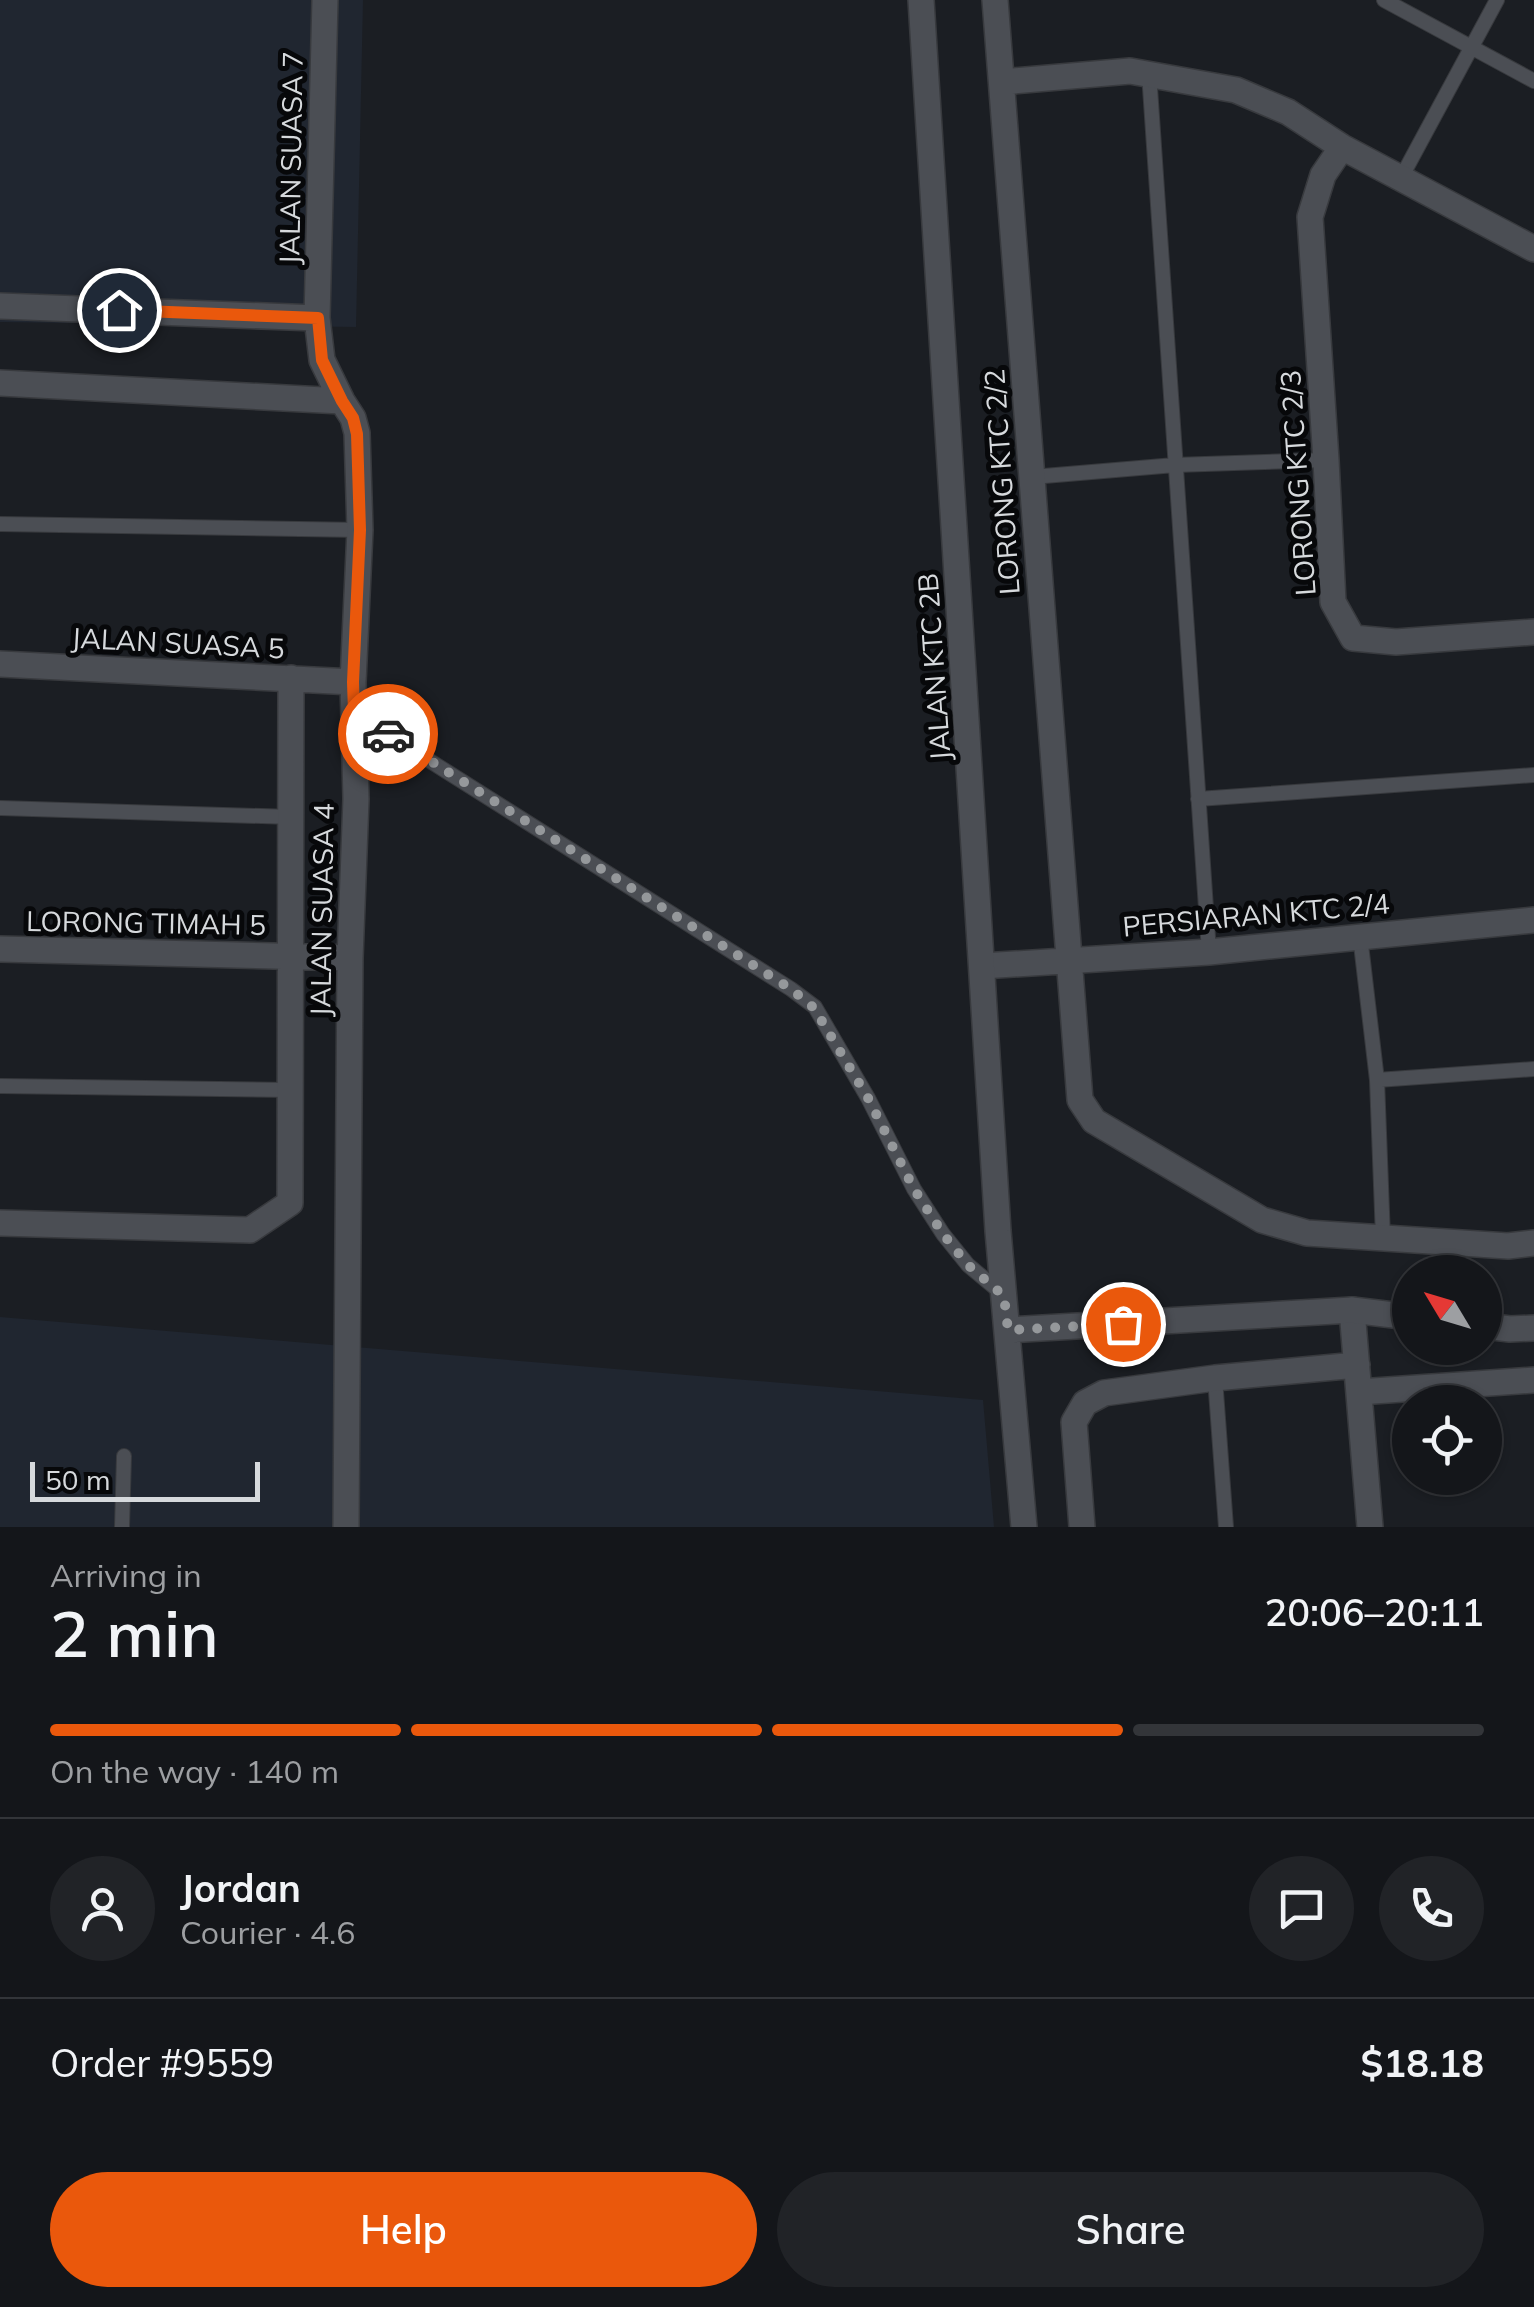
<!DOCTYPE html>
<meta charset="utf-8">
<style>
body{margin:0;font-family:Mulish,sans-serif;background:#212327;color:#f1f3f6;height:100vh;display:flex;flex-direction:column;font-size:38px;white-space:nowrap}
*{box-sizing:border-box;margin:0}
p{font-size:32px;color:#9d9fa2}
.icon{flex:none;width:55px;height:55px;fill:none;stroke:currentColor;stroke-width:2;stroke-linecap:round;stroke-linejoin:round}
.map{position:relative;height:1527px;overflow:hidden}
.panel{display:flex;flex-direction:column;background:#14161a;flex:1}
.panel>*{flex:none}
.needle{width:65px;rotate:308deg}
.controls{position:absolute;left:1392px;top:1255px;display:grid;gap:20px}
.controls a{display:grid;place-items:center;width:110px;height:110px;border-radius:50%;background:#14161a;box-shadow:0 2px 8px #0004,0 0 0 2px #333539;font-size:50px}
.scale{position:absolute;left:30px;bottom:25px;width:230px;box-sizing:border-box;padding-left:10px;border:5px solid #d6d9dc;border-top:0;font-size:28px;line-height:35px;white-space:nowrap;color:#d6d9dc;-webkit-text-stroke:8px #07080a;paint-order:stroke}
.pin{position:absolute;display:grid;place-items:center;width:85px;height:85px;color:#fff;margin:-42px;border:5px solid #fff;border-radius:50%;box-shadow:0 2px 10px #0007}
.courier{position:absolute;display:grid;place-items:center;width:100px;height:100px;margin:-50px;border:8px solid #ea580c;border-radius:50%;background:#fff;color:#222;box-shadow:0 2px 12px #0007}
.summary em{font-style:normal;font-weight:600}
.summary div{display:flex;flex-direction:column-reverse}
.summary{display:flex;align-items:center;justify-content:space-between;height:170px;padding:0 50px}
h1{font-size:65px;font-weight:600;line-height:75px}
.bar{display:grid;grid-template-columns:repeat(4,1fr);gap:15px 10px;align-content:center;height:120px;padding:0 50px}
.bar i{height:12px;border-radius:8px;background:#333539}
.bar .selected{background:#ea580c}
.bar p{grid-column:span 4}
.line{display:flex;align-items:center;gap:25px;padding:0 50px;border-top:2px solid #333539}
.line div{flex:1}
.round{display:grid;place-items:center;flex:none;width:105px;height:105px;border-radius:52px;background:#212327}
.cta{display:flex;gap:20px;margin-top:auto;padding:20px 50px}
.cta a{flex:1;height:115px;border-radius:60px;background:#ea580c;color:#fff;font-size:40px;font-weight:600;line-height:115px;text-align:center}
.cta a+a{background:#212327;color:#f1f3f6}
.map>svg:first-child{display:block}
.built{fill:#202630}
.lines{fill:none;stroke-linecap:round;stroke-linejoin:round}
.lane-casing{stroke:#383a3e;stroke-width:16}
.street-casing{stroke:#383a3e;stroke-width:28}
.secondary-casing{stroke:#383a3e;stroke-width:28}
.lane{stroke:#4b4e54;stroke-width:14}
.street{stroke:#4b4e54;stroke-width:25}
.secondary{stroke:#4b4e54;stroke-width:25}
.done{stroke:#95989b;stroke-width:10;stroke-dasharray:0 18}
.route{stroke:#ea580c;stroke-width:12}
.labels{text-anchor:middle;stroke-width:10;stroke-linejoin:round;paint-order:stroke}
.street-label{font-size:28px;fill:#d6d9dc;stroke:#07080a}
</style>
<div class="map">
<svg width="1534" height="1527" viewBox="0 0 1534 1527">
<rect width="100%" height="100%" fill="#1b1e23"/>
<!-- built -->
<path class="built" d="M0,0h363l-7,327 -356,-5z
M0,1317l983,83 11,127h-994z"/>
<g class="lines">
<!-- lane casing -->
<g class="lane-casing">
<path id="lane" d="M1384,0l150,81
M1149,73l60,879
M1401,178l96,-178
M1032,477l143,-12 151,-5
M0,524l360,6
M354,713l437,276 24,18 53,91 46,91 29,45 25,31 36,30
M1198,799l336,-24
M0,808l291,9
M1360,936l17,144 6,158
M1377,1080l157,-11
M0,1086l290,4
M1215,1378l11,149
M122,1527l2,-71"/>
</g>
<!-- street casing -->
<g class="street-casing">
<path id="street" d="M325,0l-8,318 5,42 20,41 11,17 4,15 3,97 -7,152 3,117 -6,159 -4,569
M995,0l85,1100 14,21 168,99 45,13 201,13 26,-3
M1002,82l128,-11 106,19 52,22 54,35 192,102
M1342,147l-19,28 -13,42 16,243 7,142 20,36 43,4 138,-10
M0,306l317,12
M0,383l342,18
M0,664l353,18
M0,949l350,9
M982,966l227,-14 325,-32
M0,1223l250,7 40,-27 1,-525
M1352,1310l18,217
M1359,1392l175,-12
M1082,1527l-8,-105 11,-19 19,-10 111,-15 142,-13"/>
</g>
<!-- secondary casing -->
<g class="secondary-casing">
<path id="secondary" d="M921,0l77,1231 26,296
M1485,1326l25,3 24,-1
M1008,1330l344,-20 58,7"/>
</g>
<!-- lane -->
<use href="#lane" class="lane"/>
<!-- street -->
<use href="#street" class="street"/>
<!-- secondary -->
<use href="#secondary" class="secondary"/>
</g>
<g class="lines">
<!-- done -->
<path class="done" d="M388,734l403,255 23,19 54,90 46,91 29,45 25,31 36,31 4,34 115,-6"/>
<!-- route -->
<path class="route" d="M119,310l199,8 4,42 20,41 11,17 4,16 3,96 -7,152 1,30 34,22"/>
</g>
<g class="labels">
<!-- street labels -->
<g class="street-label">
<text transform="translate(291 158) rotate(-89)" y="10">JALAN SUASA 7</text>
<text transform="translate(1002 482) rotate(-94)" y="10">LORONG KTC 2/2</text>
<text transform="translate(1298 483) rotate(-94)" y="10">LORONG KTC 2/3</text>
<text transform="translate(178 643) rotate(3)" y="10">JALAN SUASA 5</text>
<text transform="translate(934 667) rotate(-94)" y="10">JALAN KTC 2B</text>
<text transform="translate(322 910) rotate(-89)" y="10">JALAN SUASA 4</text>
<text transform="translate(1256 915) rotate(-5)" y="10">PERSIARAN KTC 2/4</text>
<text transform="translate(146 923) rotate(1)" y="10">LORONG TIMAH 5</text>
</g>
</g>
</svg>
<div class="controls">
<a><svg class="needle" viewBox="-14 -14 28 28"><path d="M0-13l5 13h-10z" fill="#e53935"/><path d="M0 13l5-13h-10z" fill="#9d9fa2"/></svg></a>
<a><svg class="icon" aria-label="locate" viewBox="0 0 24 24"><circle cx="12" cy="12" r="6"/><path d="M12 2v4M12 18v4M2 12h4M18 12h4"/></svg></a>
</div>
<div class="scale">50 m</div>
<div class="pin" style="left:1123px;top:1324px;background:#ea580c"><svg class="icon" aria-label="bag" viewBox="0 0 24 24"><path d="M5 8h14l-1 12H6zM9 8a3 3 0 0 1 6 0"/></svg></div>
<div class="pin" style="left:119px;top:310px;background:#1f2937"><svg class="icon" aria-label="home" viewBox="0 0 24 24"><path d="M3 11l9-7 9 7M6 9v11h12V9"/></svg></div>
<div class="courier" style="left:388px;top:734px"><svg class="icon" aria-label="car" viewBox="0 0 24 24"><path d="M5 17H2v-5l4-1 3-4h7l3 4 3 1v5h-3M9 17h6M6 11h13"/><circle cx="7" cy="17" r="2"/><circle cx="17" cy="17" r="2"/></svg></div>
</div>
<section class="panel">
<div class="summary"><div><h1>2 min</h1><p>Arriving in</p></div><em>20:06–20:11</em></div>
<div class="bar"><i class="selected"></i><i class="selected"></i><i class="selected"></i><i></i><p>On the way · 140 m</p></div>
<div class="line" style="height:180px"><a class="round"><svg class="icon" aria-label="person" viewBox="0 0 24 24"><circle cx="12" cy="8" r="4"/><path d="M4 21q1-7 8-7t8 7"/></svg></a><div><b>Jordan</b><p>Courier · 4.6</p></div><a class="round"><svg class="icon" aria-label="chat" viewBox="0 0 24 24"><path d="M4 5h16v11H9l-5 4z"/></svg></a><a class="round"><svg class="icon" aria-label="phone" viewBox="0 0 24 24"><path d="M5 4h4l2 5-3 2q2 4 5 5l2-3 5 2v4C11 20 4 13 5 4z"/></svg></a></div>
<div class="line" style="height:130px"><div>Order #9559</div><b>$18.18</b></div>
<div class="cta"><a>Help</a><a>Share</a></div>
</section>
